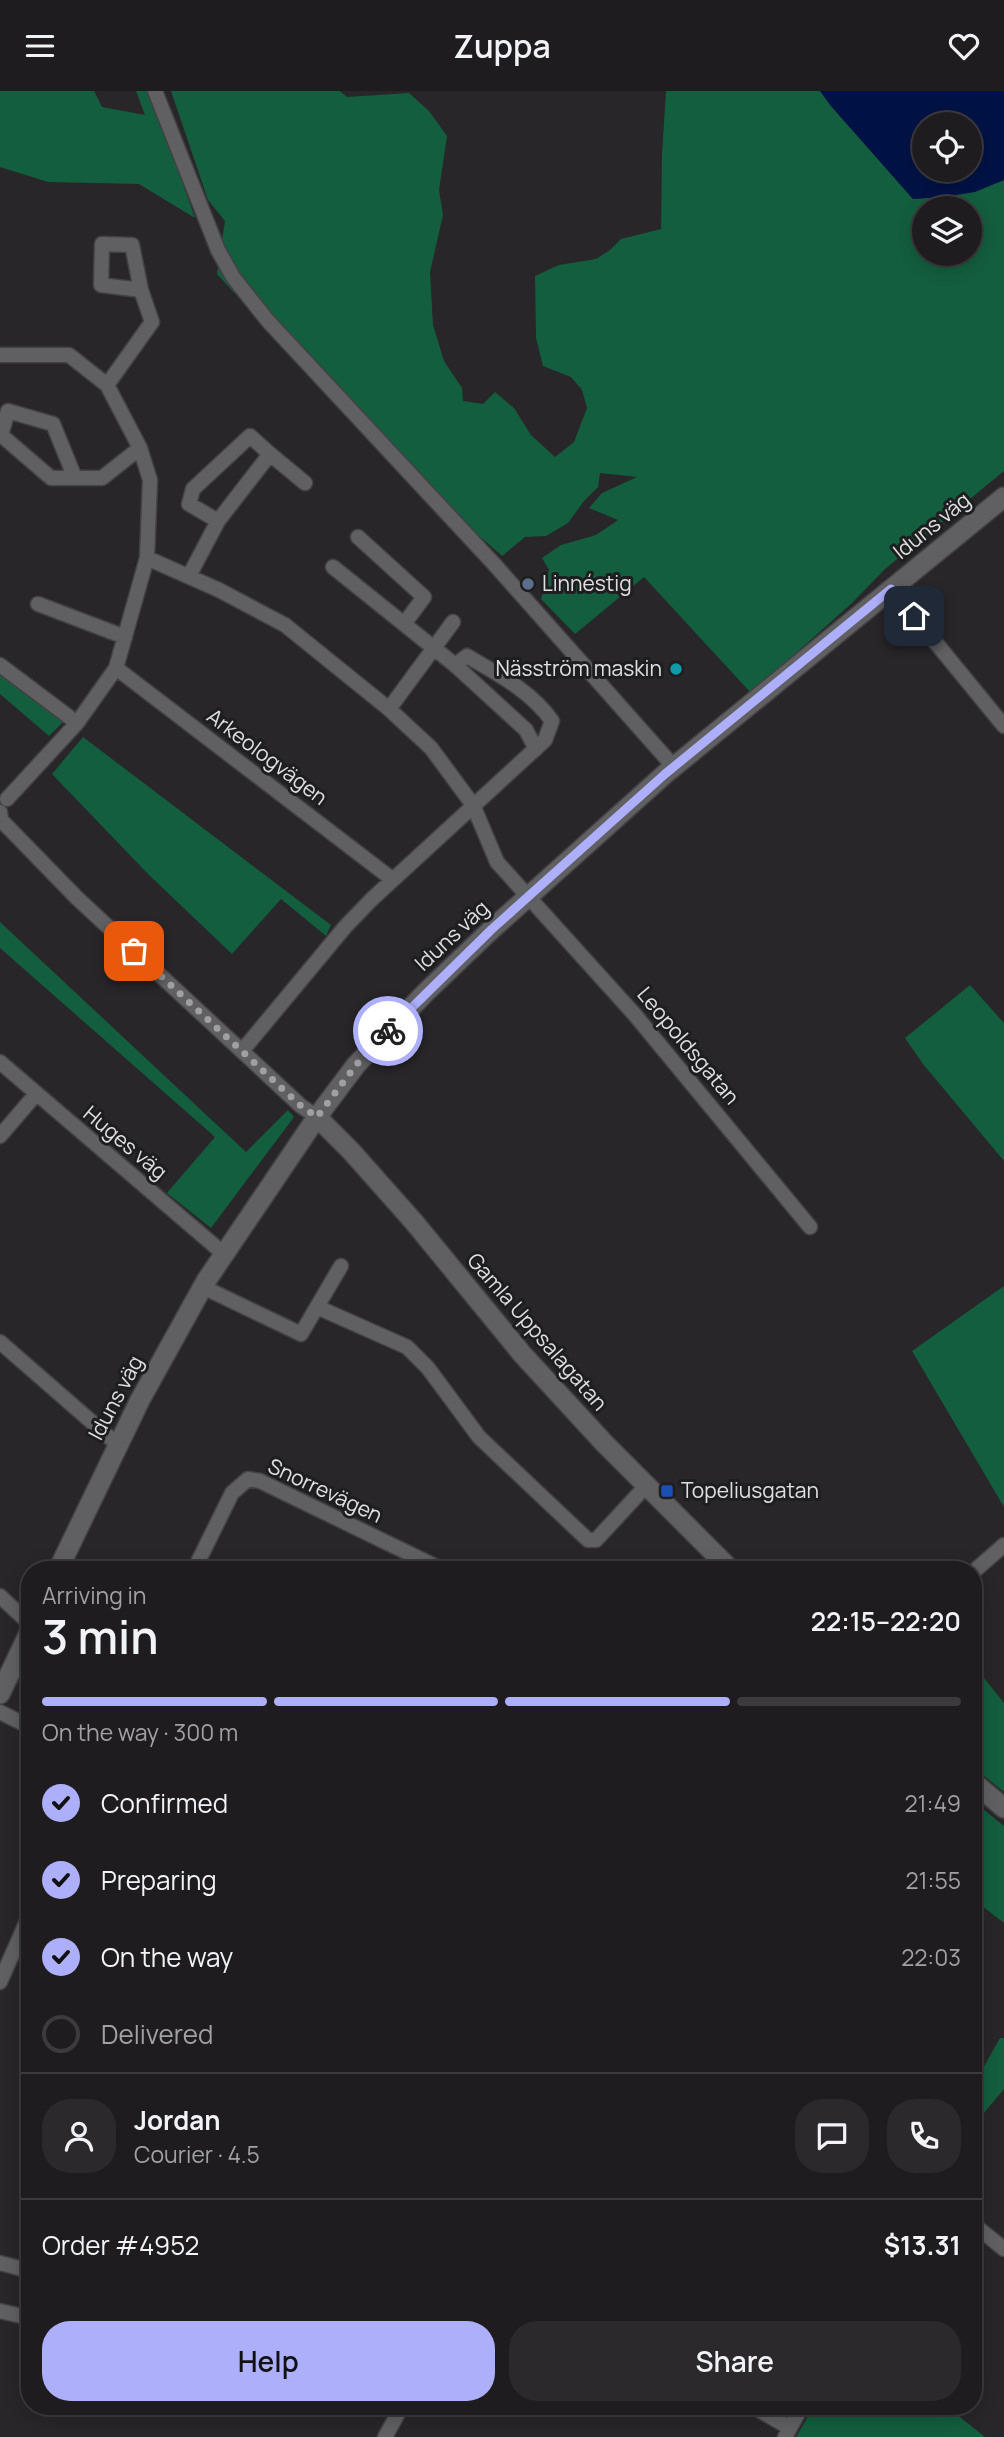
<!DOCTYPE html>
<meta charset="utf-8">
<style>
body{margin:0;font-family:Manrope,sans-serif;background:#2b292c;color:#f1f3f6;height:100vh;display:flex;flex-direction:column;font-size:26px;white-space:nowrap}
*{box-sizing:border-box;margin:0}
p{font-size:23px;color:#a1a1a4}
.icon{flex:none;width:38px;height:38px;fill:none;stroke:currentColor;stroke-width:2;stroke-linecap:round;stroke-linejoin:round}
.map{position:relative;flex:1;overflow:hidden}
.side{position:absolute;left:21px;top:1470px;width:961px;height:854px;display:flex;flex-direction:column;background:#1e1c1f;border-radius:28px;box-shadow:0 4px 18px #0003,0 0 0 2px #3c3a3d}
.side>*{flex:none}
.fabs{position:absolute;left:912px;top:21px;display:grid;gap:14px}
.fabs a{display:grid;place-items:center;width:70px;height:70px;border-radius:50%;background:#1e1c1f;box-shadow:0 4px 18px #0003,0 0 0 2px #3c3a3d;font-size:35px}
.pin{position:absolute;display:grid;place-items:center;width:60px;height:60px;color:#fff;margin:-30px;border-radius:14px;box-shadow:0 4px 10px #0006}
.courier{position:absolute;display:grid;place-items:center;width:70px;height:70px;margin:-35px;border:5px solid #adaffb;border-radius:50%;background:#fff;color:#222;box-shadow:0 2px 9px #0007}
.summary em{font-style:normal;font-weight:600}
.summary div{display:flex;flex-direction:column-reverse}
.summary{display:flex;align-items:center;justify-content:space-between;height:119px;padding:0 21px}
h1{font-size:46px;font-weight:600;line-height:52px}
.bar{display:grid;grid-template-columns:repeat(4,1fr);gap:10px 7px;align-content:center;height:84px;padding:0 21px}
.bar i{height:9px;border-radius:5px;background:#3c3a3d}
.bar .selected{background:#adaffb}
.bar p{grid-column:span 4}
.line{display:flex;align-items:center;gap:18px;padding:0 21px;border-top:2px solid #3c3a3d}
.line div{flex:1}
.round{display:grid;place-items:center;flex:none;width:74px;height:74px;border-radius:28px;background:#2b292c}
ol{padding:0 21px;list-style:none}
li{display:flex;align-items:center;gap:21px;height:77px}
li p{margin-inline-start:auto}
li .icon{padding:7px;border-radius:50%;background:#adaffb;color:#111;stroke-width:4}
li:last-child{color:#a1a1a4}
li i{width:38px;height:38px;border:4px solid #3c3a3d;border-radius:50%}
.cta{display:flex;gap:14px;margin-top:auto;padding:14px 21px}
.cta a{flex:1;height:80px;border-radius:28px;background:#adaffb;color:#111;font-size:28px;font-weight:600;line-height:80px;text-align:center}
.cta a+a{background:#2b292c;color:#f1f3f6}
header{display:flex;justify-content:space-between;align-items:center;height:91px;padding:0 21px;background:#1e1c1f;font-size:32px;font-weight:600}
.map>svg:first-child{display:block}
.green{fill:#135e3e;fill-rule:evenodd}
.water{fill:#001245;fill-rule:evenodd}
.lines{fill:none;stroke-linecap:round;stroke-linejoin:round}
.street-casing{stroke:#434144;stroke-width:17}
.secondary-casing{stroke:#434144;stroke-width:22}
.street{stroke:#605f62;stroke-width:14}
.secondary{stroke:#605f62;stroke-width:19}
.done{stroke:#a09fa1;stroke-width:7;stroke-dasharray:0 12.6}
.route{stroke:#adaffb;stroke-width:9}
.service-dot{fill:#5c6f8a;stroke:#1e1d1f;stroke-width:2.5}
.culture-dot{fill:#0f9aa8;stroke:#1e1d1f;stroke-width:2.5}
.transit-dot{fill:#1a4fb4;stroke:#1e1d1f;stroke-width:2.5}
.labels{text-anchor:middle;stroke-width:6;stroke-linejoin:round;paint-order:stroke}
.street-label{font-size:21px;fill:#e1e0e1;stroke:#1e1d1f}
.poi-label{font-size:21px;fill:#e1e0e1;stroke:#1e1d1f;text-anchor:start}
</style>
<header><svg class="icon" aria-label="menu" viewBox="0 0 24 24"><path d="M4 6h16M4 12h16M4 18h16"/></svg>Zuppa<svg class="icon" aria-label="heart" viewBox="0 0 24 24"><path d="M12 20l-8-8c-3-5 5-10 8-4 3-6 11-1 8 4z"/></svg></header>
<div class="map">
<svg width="1004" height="2346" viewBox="0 0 1004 2346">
<rect width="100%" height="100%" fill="#282629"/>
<!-- green -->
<path class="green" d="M0,0h94l8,16 43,8 -9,-24h11l20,48 28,79 -56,-34 -91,-2 -48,-15z
M171,0h169l7,6 62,-4 20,18 18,25 -8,54 4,25 -13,57 3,53 11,36 18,27 1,13 20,3 12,-12 19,16 17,27 24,22 19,-15 13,-34 -5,-18 -11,-13 -28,-11 -7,-28 -1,-62 24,-11 37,-6 14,-9 11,-11 40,-10 1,-75 4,-63h154l11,15 82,93c32,-2 60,-7 91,-19v291l-119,98 -34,35 -100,89 -107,-116 -69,57 -34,-35 8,-29 -7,-12 19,-13 35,-10 22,-15 -29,-12 13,-15 35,-16 -37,-4 -2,14 -14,14 -16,22 -22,13 -21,1 -23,19 -136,-120 -149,-162 8,-53 -17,-21zM924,117h46v46h-46z
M0,582l63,49 -14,14 -49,-42z
M83,646l248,188 -5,11 -45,-37 -49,55 -83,-79 -97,-101z
M0,831l246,230 42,-42 6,7 -83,111 -44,-35 48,-56 -215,-189z
M970,894l34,38v138l-81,-97 -18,-26z
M1004,1195v221l-92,-156z
M973,1560l11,27 20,25v89l-31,-25z
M973,1710l31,25v97l-31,-24z
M1000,1947h4v51l-31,37v-40z
M814,2315h132l39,31h-189z"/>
<!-- water -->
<path class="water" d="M820,0h184v89l-29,12 -32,5 -30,2 -82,-93zM924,33h46v46h-46z"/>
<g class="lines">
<!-- street casing -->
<g class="street-casing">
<path id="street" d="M155,0l63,159 15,27 35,44 226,243 180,203
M0,264h69l38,30 33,63 10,32 -3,78 -31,110 -39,55 -70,76
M107,294l45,-63 -11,-32 -9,-45 -30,-1 -1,41 40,5
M270,363l35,29
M75,387l-22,-54 -45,-13 -7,24 50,43h51l38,-30
M358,446l66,60 -20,27
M147,467l72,32 66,35 104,84 42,39 42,57 24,57 138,153 175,212
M333,476l122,98 71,65 10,19
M189,485l29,-55 52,-67 -20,-18 -57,53 -4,15 29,17
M891,497l113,138
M38,513l87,33
M0,574l77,58
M116,577l276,211
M389,618l64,-87
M0,721l1,8 76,78 224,208 16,11
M242,960l103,-124 27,-28 173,-159 7,-19c-20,-29 -54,-47 -85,-65l-12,9
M0,971l224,192
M0,1045l36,-42
M203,1196l98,47 40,-68
M317,1216l90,40 21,21 51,69 109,103h8l50,-54
M0,1251l117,102
M194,1479l38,-77 16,-14 12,2 183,89
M973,1481l31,-27
M0,1505l30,28
M0,1621l30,15
M0,1891l30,-68
M973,2133l31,25
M0,2172l30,8
M0,2220l30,7
M752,2315l38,22
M385,2346l17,-31
M785,2346l17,-31"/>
</g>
<!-- secondary casing -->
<g class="secondary-casing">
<path id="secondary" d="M317,1026l34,34 63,71 109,133 82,89 126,126
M58,1479l82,-170 66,-119 111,-164 39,-52 70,-73 66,-63 173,-155 339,-277
M0,1603l30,-63
M973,1691l31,26"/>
</g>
<!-- street -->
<use href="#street" class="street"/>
<!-- secondary -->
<use href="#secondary" class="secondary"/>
</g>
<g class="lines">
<!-- done -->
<path class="done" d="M134,860l167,155 16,11 39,-52 32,-34"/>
<!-- route -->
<path class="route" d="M388,940l104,-102 173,-155 226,-185 23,27"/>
</g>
<!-- markers -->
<circle class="service-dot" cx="528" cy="493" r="7"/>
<circle class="culture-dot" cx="676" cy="578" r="7"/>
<rect class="transit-dot" x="660" y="1393" width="14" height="14" rx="3.5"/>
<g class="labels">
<!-- street labels -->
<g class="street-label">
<text transform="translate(932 435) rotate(-39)" y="7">Iduns väg</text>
<text transform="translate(267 666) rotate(37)" y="7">Arkeologvägen</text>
<text transform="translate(452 845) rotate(-43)" y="7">Iduns väg</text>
<text transform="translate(688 955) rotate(50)" y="7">Leopoldsgatan</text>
<text transform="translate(125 1052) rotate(40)" y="7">Huges väg</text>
<text transform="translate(537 1241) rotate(49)" y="7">Gamla Uppsalagatan</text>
<text transform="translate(116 1307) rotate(-62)" y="7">Iduns väg</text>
<text transform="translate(325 1400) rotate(25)" y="7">Snorrevägen</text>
</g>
<!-- poi labels -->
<g class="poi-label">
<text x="542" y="500">Linnéstig</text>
<text x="662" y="585" text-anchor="end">Näsström maskin</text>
<text x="681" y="1407">Topeliusgatan</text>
</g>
</g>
</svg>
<div class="fabs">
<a><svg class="icon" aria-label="locate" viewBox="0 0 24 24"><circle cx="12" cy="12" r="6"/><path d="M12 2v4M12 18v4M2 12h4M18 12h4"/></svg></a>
<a><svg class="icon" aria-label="layers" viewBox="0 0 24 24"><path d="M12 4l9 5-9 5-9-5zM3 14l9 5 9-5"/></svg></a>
</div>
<div class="pin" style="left:134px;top:860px;background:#ea580c"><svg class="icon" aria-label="bag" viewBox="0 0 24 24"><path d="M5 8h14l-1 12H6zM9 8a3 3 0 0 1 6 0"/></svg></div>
<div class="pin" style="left:914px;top:525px;background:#1f2937"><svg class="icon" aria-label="home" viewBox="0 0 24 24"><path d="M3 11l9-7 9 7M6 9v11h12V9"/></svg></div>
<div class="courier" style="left:388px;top:940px"><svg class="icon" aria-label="bike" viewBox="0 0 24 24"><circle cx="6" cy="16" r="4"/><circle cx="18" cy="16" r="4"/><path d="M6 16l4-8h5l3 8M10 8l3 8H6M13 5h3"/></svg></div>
<section class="side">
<div class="summary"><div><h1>3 min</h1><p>Arriving in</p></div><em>22:15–22:20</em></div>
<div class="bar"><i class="selected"></i><i class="selected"></i><i class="selected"></i><i></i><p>On the way · 300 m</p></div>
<ol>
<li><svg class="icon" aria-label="check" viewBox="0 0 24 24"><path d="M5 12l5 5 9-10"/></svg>Confirmed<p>21:49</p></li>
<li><svg class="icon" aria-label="check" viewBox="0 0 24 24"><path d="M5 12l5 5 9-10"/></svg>Preparing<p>21:55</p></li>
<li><svg class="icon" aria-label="check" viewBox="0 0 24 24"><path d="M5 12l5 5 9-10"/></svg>On the way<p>22:03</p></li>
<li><i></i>Delivered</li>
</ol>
<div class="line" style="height:126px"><a class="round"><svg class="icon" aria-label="person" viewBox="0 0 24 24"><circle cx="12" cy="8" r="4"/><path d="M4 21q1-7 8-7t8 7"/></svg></a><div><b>Jordan</b><p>Courier · 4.5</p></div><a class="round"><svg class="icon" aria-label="chat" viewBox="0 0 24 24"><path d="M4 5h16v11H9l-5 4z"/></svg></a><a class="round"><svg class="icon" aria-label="phone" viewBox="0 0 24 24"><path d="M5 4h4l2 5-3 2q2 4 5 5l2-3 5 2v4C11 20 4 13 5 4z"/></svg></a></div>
<div class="line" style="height:91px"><div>Order #4952</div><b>$13.31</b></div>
<div class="cta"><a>Help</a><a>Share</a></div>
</section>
</div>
